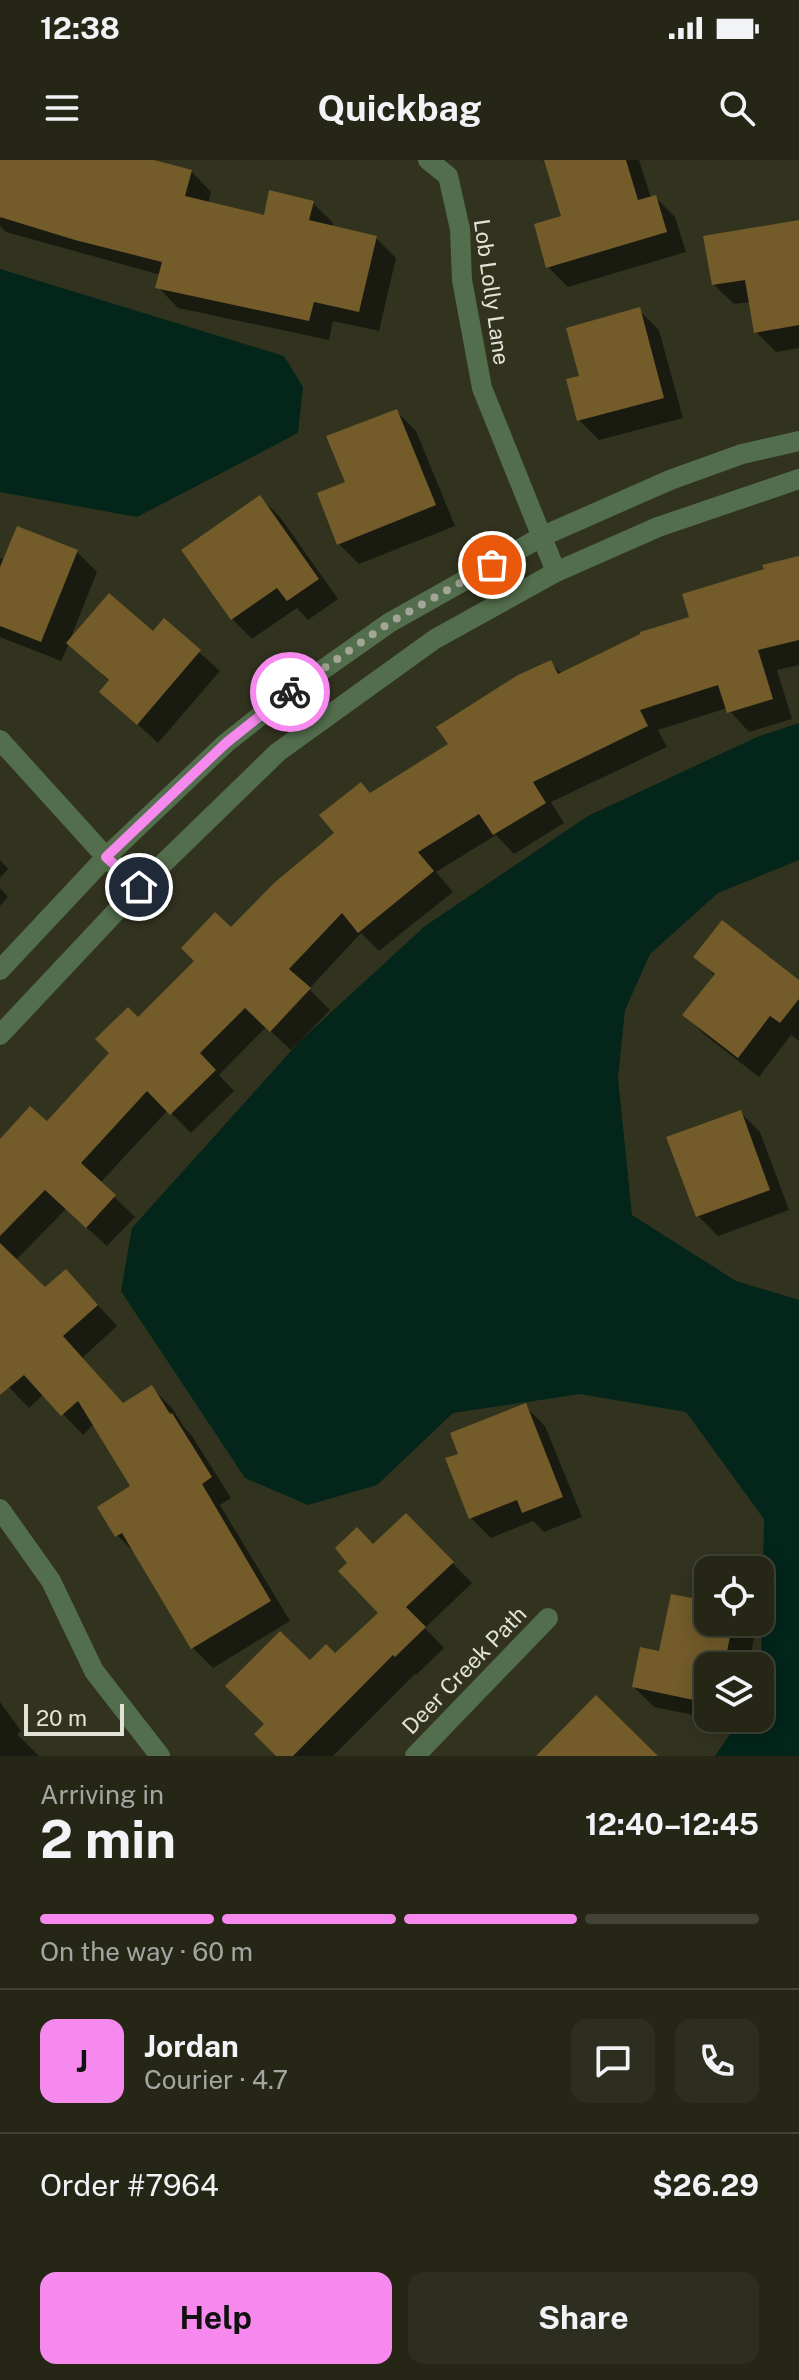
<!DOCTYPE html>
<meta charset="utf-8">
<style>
body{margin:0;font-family:"Public Sans",sans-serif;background:#2e2e20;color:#f1f3f6;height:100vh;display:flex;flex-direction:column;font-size:30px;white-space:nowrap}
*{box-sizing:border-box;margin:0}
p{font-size:26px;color:#a4a5a1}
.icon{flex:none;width:44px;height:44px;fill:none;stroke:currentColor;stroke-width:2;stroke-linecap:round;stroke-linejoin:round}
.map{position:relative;height:1596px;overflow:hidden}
.panel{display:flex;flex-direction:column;background:#262617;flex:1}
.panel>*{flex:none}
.buttons{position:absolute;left:694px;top:1396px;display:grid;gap:16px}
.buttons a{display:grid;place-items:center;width:80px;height:80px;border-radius:16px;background:#262617;box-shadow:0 4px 20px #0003,0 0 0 2px #424336;font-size:40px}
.scale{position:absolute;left:24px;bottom:20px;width:100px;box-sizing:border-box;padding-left:8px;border:4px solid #e2e3d6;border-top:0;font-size:22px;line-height:28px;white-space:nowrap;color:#e2e3d6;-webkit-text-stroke:6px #32331f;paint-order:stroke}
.pin{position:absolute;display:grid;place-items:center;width:68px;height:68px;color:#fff;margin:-34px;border:4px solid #fff;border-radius:50%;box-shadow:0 2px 8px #0007}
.courier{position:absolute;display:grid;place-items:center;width:80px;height:80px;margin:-40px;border:6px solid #f589ee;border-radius:50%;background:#fff;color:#222;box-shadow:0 2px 10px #0007}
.overview em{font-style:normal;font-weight:700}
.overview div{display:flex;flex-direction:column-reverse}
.overview{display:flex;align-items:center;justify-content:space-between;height:136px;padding:0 40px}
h1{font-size:52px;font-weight:700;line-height:60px}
.bar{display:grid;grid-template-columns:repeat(4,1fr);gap:12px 8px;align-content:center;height:96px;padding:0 40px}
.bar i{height:10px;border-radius:6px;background:#424336}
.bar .active{background:#f589ee}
.bar p{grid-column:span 4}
.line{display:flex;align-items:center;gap:20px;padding:0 40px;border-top:2px solid #424336}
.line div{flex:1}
.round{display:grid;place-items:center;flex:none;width:84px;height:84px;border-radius:16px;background:#2e2e20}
.button{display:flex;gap:16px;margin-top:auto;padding:16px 40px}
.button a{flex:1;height:92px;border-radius:16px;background:#f589ee;color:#111;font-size:32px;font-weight:700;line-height:92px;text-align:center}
.button a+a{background:#2e2e20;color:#f1f3f6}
.status{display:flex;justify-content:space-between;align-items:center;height:56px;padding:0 40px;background:#262617;direction:ltr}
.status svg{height:22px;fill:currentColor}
header{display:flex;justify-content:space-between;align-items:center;height:104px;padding:0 40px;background:#262617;font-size:36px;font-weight:700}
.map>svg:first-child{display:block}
.water{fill:#03251a}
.shadow{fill:#0007}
.building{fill:#735b2a}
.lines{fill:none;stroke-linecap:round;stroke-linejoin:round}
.street{stroke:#536e4d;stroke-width:20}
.done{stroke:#a4a596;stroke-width:8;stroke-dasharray:0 14.4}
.route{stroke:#f589ee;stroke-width:10}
.labels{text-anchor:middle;stroke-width:7;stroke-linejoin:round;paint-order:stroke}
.street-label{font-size:22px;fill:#e2e3d6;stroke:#32331f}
</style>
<div class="status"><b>12:38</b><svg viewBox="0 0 49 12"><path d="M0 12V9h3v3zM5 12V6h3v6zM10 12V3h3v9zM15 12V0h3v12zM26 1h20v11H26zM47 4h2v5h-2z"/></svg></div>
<header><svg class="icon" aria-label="menu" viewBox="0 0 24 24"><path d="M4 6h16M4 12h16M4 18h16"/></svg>Quickbag<svg class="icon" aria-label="search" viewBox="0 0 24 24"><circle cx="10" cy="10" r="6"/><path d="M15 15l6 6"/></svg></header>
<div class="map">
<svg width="799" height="1596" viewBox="0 0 799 1596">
<rect width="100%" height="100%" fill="#32331f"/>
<!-- water -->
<path class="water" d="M0,109l284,87 19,31 -5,46 -161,84 -137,-25z
M799,563v137l-81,33 -68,61 -25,56 -7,68 14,137 104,66 63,19v456h-84l26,-38h19l4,-199 -78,-107 -106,-18 -127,19 -76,72 -69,20 -63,-27 -124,-187 11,-63 168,-187 125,-115 163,-110 169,-79z"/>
<!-- shadow -->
<path class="shadow" d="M2,0h143l46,11 20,21 -3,12 57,14 48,-15 20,20 -1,5 44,10 20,20 -17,73 -46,-10 -4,19 -151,-32 -20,-21 3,-12 -155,-43 -6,-6z
M540,0h99l12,38 4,-1 20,20 11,35 -118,35 -20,-20 15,-50 -17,-56z
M799,62v126l-23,4 -20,-20 -5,-30 -17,2 -21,-20z
M639,150l20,20 24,88 -84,22 -20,-20 2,-42z
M396,251l20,20 39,95 -96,38 -20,-20 9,-60z
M260,337l20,20 58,82 -30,21 -11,-12 -45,31 -20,-20z
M77,392l20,20 -28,70 84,-9 11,-12 56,50 -62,72 -56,-51 8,-10 -41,-39 -8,18 -61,-24v-79l5,2z
M799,398v107l-22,5 15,49 -43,13 -22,-24 -69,22 9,17 -116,55 13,21 -50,31 -18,-19 -60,37 17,20 -74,59 -18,-18 -52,56 21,21 -39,40 -25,-23 -47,48 15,16 -43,42 -23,-23 -68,73 35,34 -28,29 -41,-37 -51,52 30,29 41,2 31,34 -35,32 42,47 28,-17 20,20 12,19 8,9 39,62 -11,7 70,116 -77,47 -20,-20 -55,-92 -21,-21 16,-48 -39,-63 -11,11 -39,-41 -15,14 -29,-30v-236l47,-18 65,-71 26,-34 93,-89 106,-96 34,-40 80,-49 99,-83 12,12 130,-55z
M0,700l8,9 -8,9z
M0,728l8,9 -8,9z
M696,796l103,27v58l-8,-6 -32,42 -54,-42 -20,-20 30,-39z
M740,952l20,20 29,78 -71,26 -20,-20z
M525,1246l20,20 37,91 -38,15 -11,-11 -42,17 -20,-20z
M406,1355l66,68 -47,45 19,20 -28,27 -1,-1 -82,82h-55l32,-93 25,-7 46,-43 -32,-50 25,-16z
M708,1443v19h41l7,7 -8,37h-40v52l-54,-11 -20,-20 27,-34z
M0,1542l21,29 -4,3 22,22h-39z
M710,1558h50l-2,10z"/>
<!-- building -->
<path class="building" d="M0,0h154l38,10 -7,26 79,19 5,-25 45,11 -5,19 68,16 -18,76 -45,-10 -5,19 -154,-33 7,-26 -87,-22 -75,-23z
M544,0h82l12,40 18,-5 11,37 -121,36 -12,-44 27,-8z
M799,60v105l-45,8 -9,-53 -33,5 -9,-49z
M640,147l24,91 -87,23 -11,-42 13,-3 -13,-48z
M397,249l39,96 -99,40 -20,-52 28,-11 -19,-46z
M260,335l59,84 -32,22 -10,-13 -46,32 -50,-70z
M17,366l61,24 -37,92 -41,-16v-59z
M799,396v84l-41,10 15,49 -46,14 -9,-28 -78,25 8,16 -115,56 13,21 -53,32 -14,-21 -61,38 16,19 -76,62 -16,-20 -53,56 22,19 -41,44 -25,-24 -45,45 16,17 -46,45 -23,-24 -66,72 35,32 -30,33 -41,-38 -45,46v-97l30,-33 17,15 62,-68 -14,-14 33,-32 10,10 56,-56 -13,-13 34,-36 16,15 43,-44 60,-50 -15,-18 42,-33 9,11 78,-49 -12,-17 82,-52 33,-15 7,14 82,-40v-2l49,-15 -7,-23 82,-25 -2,-4z
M109,433l44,38 11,-13 37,32 -64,75 -38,-33 10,-12 -43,-37z
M722,760l77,60v19l-19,24 -10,-7 -32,42 -56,-43 33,-41 -22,-17z
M741,950l29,80 -74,27 -30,-80z
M0,1083l45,44 21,-18 32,36 -35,31 60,67 29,-18 18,29 2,-1 40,64 -10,7 69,117 -80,48 -69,-116 -7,4 -18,-30 33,-21 -52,-85 -17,15 -37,-41 -24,20z
M526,1243l37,94 -41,16 -5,-13 -48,19 -24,-61 13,-4 -8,-21z
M406,1353l48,49 -48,45 20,20 -31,30 -2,-2 -100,101h-17l-22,-22 10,-10 -39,-38 55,-55 30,29 16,-16 9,9 43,-40 -40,-42 9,-8 -12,-15 22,-21 16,17z
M671,1434l37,7v21h25l-9,44h-16v37l-76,-16 8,-40 19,4z
M596,1535l62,61h-122z"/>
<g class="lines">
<!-- street -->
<path class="street" d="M428,0l20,16 12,53 2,51 20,108 74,184
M0,580l106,117 33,30
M0,810l106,-113 120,-114 58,-46 105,-74 154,-87 127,-56 72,-26 57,-13
M0,875l139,-148 139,-135 157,-113 121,-67 102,-45 141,-48
M0,1349l51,72 43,90 66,85
M415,1596l133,-138"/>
</g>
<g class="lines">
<!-- done -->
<path class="done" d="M290,532l99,-69 103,-58"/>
<!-- route -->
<path class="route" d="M139,727l-33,-30 120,-114 64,-51"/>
</g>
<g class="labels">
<!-- street labels -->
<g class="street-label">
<text transform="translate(492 132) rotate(82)" y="8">Lob Lolly Lane</text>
<text transform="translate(464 1510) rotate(-46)" y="8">Deer Creek Path</text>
</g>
</g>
</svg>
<div class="buttons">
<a><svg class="icon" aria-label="locate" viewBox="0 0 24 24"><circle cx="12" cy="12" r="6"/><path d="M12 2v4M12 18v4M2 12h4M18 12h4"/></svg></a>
<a><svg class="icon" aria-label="layers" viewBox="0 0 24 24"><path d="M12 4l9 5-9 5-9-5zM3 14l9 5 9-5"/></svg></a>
</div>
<div class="scale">20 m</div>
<div class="pin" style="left:492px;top:405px;background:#ea580c"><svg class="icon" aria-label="bag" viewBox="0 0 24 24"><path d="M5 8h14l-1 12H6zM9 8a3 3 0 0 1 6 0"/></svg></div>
<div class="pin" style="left:139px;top:727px;background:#1f2937"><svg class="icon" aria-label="home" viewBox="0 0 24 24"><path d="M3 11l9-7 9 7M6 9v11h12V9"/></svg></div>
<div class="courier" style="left:290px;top:532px"><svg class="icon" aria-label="bike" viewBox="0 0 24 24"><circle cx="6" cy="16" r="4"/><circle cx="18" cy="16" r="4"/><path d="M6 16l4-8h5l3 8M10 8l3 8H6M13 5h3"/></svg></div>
</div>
<section class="panel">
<div class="overview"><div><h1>2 min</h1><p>Arriving in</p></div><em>12:40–12:45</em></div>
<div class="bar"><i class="active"></i><i class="active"></i><i class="active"></i><i></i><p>On the way · 60 m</p></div>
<div class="line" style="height:144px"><b class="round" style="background:#f589ee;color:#111">J</b><div><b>Jordan</b><p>Courier · 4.7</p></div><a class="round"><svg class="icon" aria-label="chat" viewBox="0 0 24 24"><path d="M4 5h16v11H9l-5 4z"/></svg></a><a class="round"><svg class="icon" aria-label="phone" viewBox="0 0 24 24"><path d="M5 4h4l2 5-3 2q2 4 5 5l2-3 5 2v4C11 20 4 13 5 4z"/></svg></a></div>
<div class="line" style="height:104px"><div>Order #7964</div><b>$26.29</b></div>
<div class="button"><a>Help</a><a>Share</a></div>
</section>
